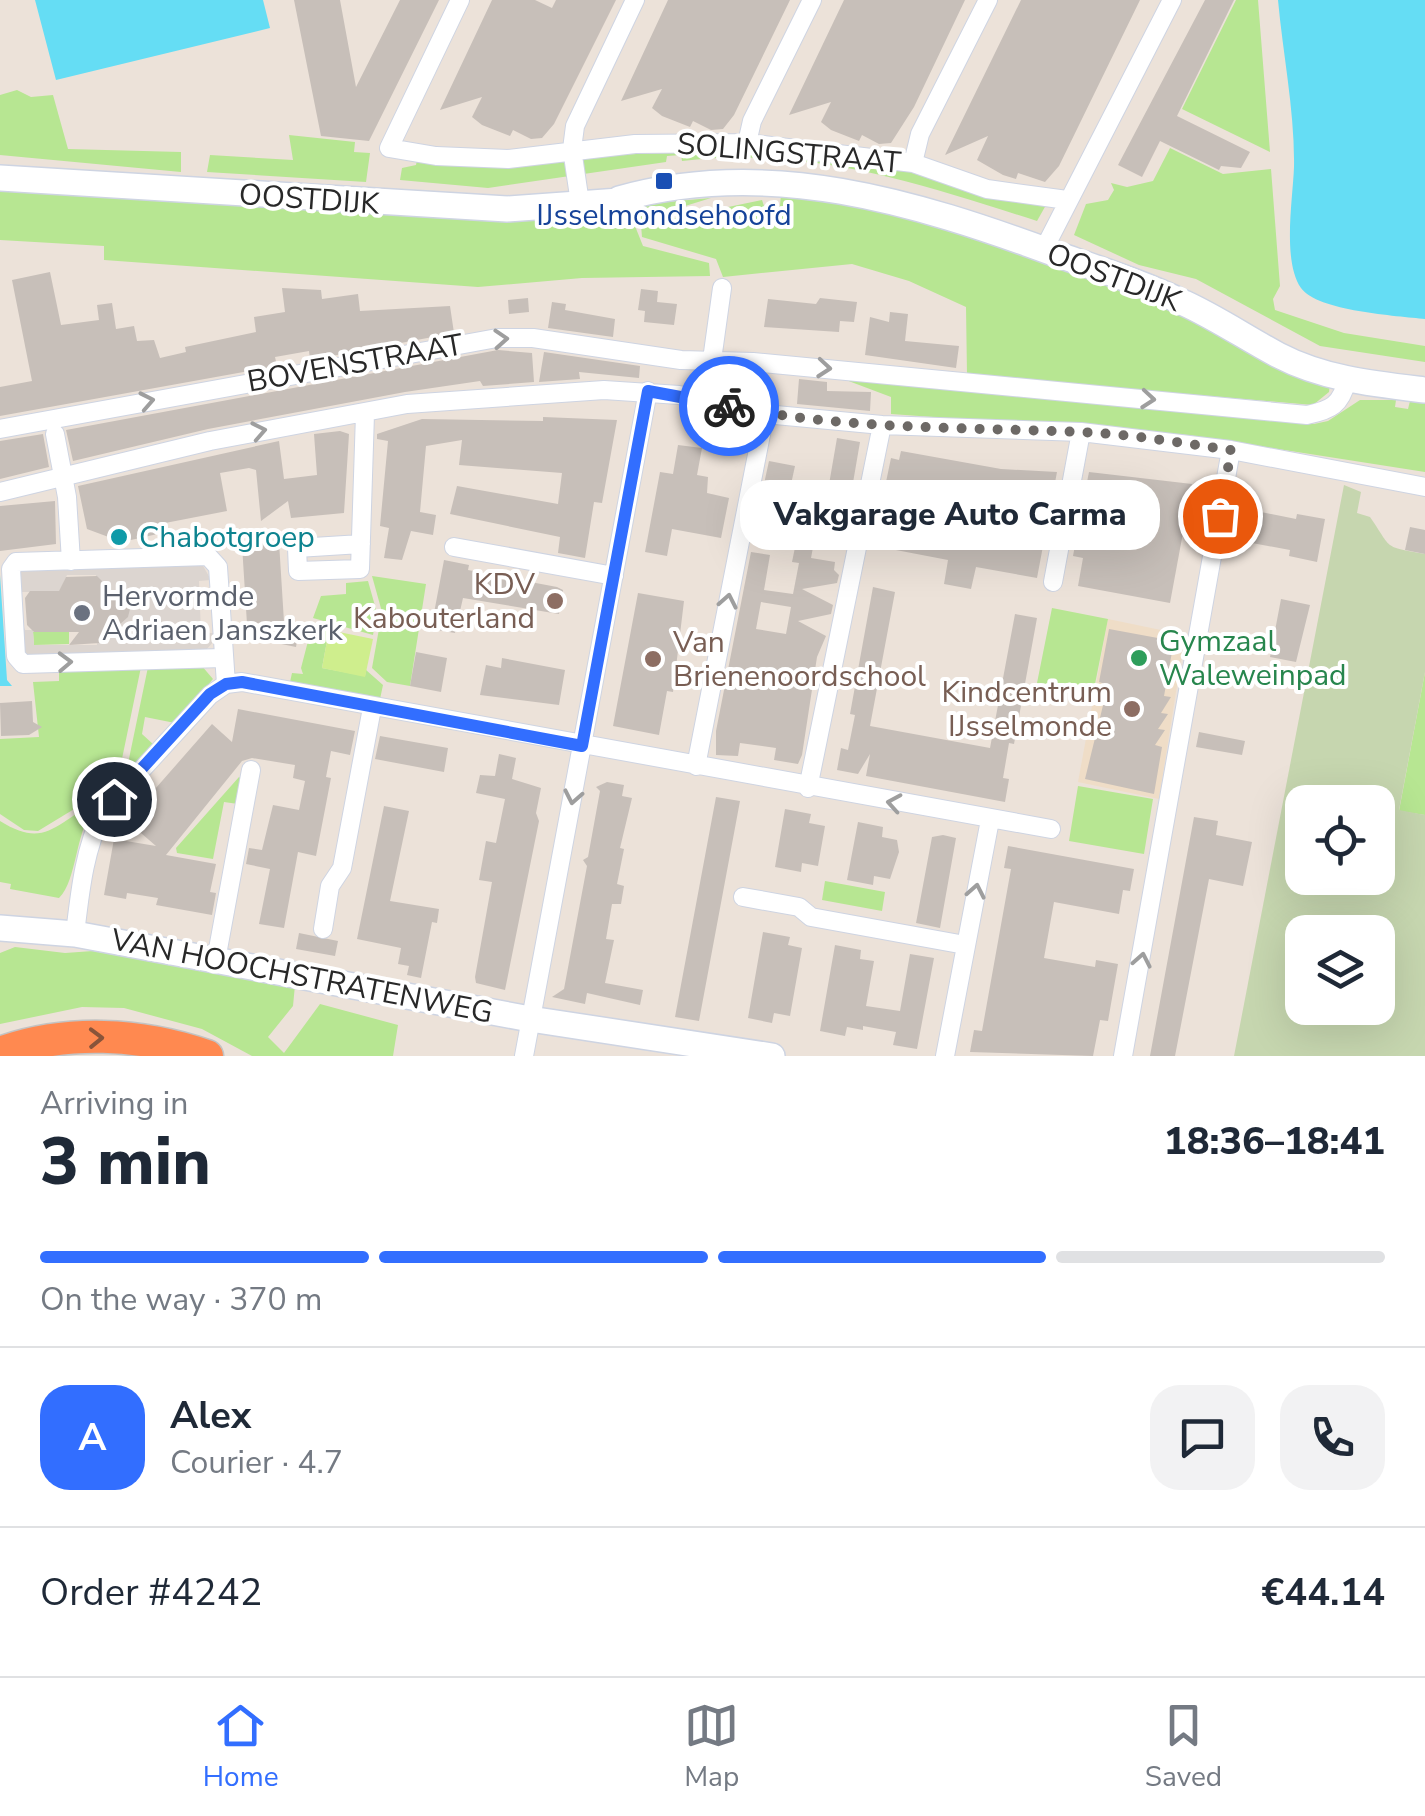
<!DOCTYPE html>
<meta charset="utf-8">
<style>
body{margin:0;font-family:"Nunito Sans",sans-serif;background:#f2f2f3;color:#1f2937;height:100vh;display:flex;flex-direction:column;font-size:38px;white-space:nowrap}
*{box-sizing:border-box;margin:0}
p{font-size:32px;color:#747a83}
.icon{flex:none;width:55px;height:55px;fill:none;stroke:currentColor;stroke-width:2;stroke-linecap:round;stroke-linejoin:round}
.map{position:relative;height:1056px;overflow:hidden}
.side{display:flex;flex-direction:column;background:#fff;flex:1}
.side>*{flex:none}
.buttons{position:absolute;left:1285px;top:785px;display:grid;gap:20px}
.buttons a{display:grid;place-items:center;width:110px;height:110px;border-radius:20px;background:#fff;box-shadow:0 10px 40px #0002;font-size:50px}
.pin{position:absolute;display:grid;place-items:center;width:85px;height:85px;color:#fff;margin:-42px;border:5px solid #fff;border-radius:50%;box-shadow:0 2px 10px #0007}
.courier{position:absolute;display:grid;place-items:center;width:100px;height:100px;margin:-50px;border:8px solid #326eff;border-radius:50%;background:#fff;color:#222;box-shadow:0 2px 12px #0007}
.bubble{position:absolute;height:70px;border-radius:30px;background:#fff;box-shadow:0 10px 40px #0002;font-size:32px;font-weight:800;line-height:70px;text-align:center}
.head em{font-style:normal;font-weight:800}
.head div{display:flex;flex-direction:column-reverse}
.head{display:flex;align-items:center;justify-content:space-between;height:170px;padding:0 40px}
h1{font-size:65px;font-weight:800;line-height:75px}
.bar{display:grid;grid-template-columns:repeat(4,1fr);gap:15px 10px;align-content:center;height:120px;padding:0 40px}
.bar i{height:12px;border-radius:8px;background:#e0e1e3}
.bar .current{background:#326eff}
.bar p{grid-column:span 4}
.line{display:flex;align-items:center;gap:25px;padding:0 40px;border-top:2px solid #e0e1e3}
.line div{flex:1}
.round{display:grid;place-items:center;flex:none;width:105px;height:105px;border-radius:30px;background:#f2f2f3}
.menu{display:flex;justify-content:space-around;align-items:center;height:140px;border-top:2px solid #e0e1e3;background:#fff;font-size:28px;color:#747a83}
.menu a{display:grid;justify-items:center;gap:5px}
.menu .current{color:#326eff}
.map>svg:first-child{display:block}
.education{fill:#efddc7}
.green{fill:#b7e692}
.cemetery{fill:#c6d6af;fill-rule:evenodd}
.pitch{fill:#cfee8d}
.plaza{fill:#dcd5d0;fill-rule:evenodd}
.water{fill:#65ddf4}
.building{fill:#c7bfb9;fill-rule:evenodd}
.lines{fill:none;stroke-linecap:round;stroke-linejoin:round}
.street-casing{stroke:#ced4e2;stroke-width:20}
.secondary-casing{stroke:#ced4e2;stroke-width:28}
.highway-casing{stroke:#c3c3c3;stroke-width:35}
.street{stroke:#fff;stroke-width:18}
.secondary{stroke:#fff;stroke-width:25}
.highway{stroke:#ff8950;stroke-width:32}
.oneway{stroke:#9e9e9e}
.oneway2{stroke:#89543a}
.done{stroke:#6d6966;stroke-width:10;stroke-dasharray:0 18}
.route{stroke:#326eff;stroke-width:12}
.transit-dot{fill:#1a4fb4;stroke:#fff;stroke-width:4}
.culture-dot{fill:#0f9aa8;stroke:#fff;stroke-width:4}
.education-dot{fill:#8d6e63;stroke:#fff;stroke-width:4}
.worship-dot{fill:#6b7280;stroke:#fff;stroke-width:4}
.leisure-dot{fill:#2e9e5b;stroke:#fff;stroke-width:4}
.labels{text-anchor:middle;stroke-width:8;stroke-linejoin:round;paint-order:stroke}
.street-label{font-size:30px;fill:#282828;stroke:#fff}
.transit-label{font-size:30px;fill:#164399;stroke:#fff}
.culture-label{font-size:30px;fill:#0d838f;stroke:#fff;text-anchor:start}
.education-label{font-size:30px;fill:#785e54;stroke:#fff;text-anchor:end}
.worship-label{font-size:30px;fill:#5b616d;stroke:#fff;text-anchor:start}
.leisure-label{font-size:30px;fill:#27864d;stroke:#fff;text-anchor:start}
</style>
<div class="map">
<svg width="1425" height="1056" viewBox="0 0 1425 1056">
<rect width="100%" height="100%" fill="#ece2d9"/>
<!-- education -->
<path class="education" d="M1108,619l77,16 -26,164 -81,-17z"/>
<!-- green -->
<path class="green" d="M1236,0h22l12,152 -88,-43z
M17,90l14,7 22,-2 15,54 113,3v20l-181,-17v-60z
M289,135l66,7 -1,10 16,1 -4,29 -159,-10 3,-17 83,5z
M1170,148l53,26 48,-5 9,117 -7,13 2,11 69,23 81,13v16l-105,-16 -124,-67 -57,-14 -65,-30 12,-31 22,-4 6,-10 -3,-7 16,4 26,-6z
M747,151l150,17 87,27 62,10 -9,16c-119,-38 -228,-75 -355,-60l-1,-6 -14,1 -1,6 -178,26 -88,-8 2,-12 14,-3 1,-5z
M0,186l666,16 45,-4 -71,22 -5,6 8,20 66,17 1,13 -128,2 -104,9 -374,-27v-14l-104,-6z
M781,194l108,11 240,85 201,93 -1,9 -16,13 -346,-30 -1,-68 -57,-26 -57,-17 -129,13 -7,-18 -74,-22 -1,-12 121,-25 2,6h16z
M830,374l484,50 14,-3 32,-21h36l-1,7 13,2 2,-8 15,2v69l-237,-37 -297,-21v-17z
M372,576l54,8 -16,102 -23,-4 -15,-14 10,-56z
M368,581l9,32 -4,22 -60,-17 8,-22 25,-2v-11z
M1052,608l56,11 -15,75 -56,-11z
M313,622l16,8 -7,38 43,8 1,-6 17,15 -3,14 -90,-17 2,-9 11,1 -2,-6z
M69,629v15l-35,1 -1,-13z
M201,665l12,14 -38,44 -30,-6 -3,17 12,11 -29,33 23,-111z
M141,667l-24,116 -79,48 -14,-1 -24,-16v-75l39,-2 -6,-55 26,-1v-10z
M1425,672v143l-26,-4z
M239,777l4,3 -5,24 -14,-2 -11,57 -36,-6 -1,-5z
M1078,786l75,13 -9,55 -75,-13z
M98,801c-24,29 -20,79 -39,97l-49,-9 1,-5 -11,-2v-61c46,29 56,1 98,-20z
M825,881l60,11 -3,19 -60,-11z
M15,947l50,6 28,-2 202,34 -2,21 -25,31 16,16 36,-49 78,21 -5,31h-141l-50,-27 -78,-21 -42,-1 -82,17v-71z"/>
<!-- cemetery -->
<path class="cemetery" d="M1344,485l17,7 -4,21 13,4c23,33 12,29 55,37v118l-26,138 26,5v241h-191zM1302,802h76v76h-76zM1302,932h76v76h-76z"/>
<!-- pitch -->
<path class="pitch" d="M329,630l44,9 -8,38 -43,-9z"/>
<!-- plaza -->
<path class="plaza" d="M202,564l9,16 -12,1 2,52h13v8l-9,10 -182,5 -7,-87zM67,575h29l-1,8 13,-1 -1,14h12l8,8v10l-19,9 1,13 -13,1 1,8h-63l-1,-15h-8l-4,-10 1,-28h37z"/>
<!-- water -->
<path class="water" d="M35,0h228l7,28 -214,52z
M1278,0h147v319c-27,-3 -108,-8 -124,-31 -19,-27 -8,-90 -7,-121 1,-54 -11,-112 -16,-167z
M0,575l7,105 5,6h-12z"/>
<!-- building -->
<path class="building" d="M294,0h46l16,87 44,-87h39l-70,141 -48,-5z
M492,0h43l17,8 4,-8h60l-62,124 -12,14 -11,1 -18,-9 -3,6 -28,-11 -10,-8 10,-20 -42,13z
M668,0h122l-56,115 -11,14 -12,1 -18,-9 -3,6 -28,-11 -10,-8 10,-19 -41,12z
M844,0h121l-51,107 -23,36 -12,1 -17,-9 -3,6 -28,-11 -10,-8 10,-20 -42,13z
M1021,0h119l-81,166 -14,16 -27,-9 -2,6 -13,-4 -26,-15 11,-24 -43,19z
M1205,0h29l-57,116 73,36 -9,16 -20,-2 -2,4 -59,-29 -18,36 -24,-12z
M50,272l11,53 38,-5 -2,-15 15,-2 4,26 18,-3 3,15 17,-1 6,18 26,-6 -1,-5 71,-15 -2,-15 31,-5 -3,-24 39,2 1,9 36,-5 2,17 90,-5 4,27 -144,27 -1,-9 -34,6 2,9 -277,50v-29l32,-6 -20,-101z
M641,289l17,2 -1,11 20,2 -3,21 -30,-3 1,-11 -7,-1z
M528,298l1,14 -20,2 -1,-14z
M820,298l37,4 -3,20 -14,-1 -1,11 -75,-5 4,-28 48,5z
M552,302l14,2 -1,6 50,9 -2,18 -65,-9z
M890,312l18,2 -3,27 54,5 -3,22 -91,-13 5,-38 19,5z
M498,350l34,3 2,29 -51,4 -3,-5 -75,11 -197,37 -135,32 -7,-31z
M544,352l96,14 -1,12 -60,-6 1,7 -41,3z
M799,379l28,3v9l44,1 -1,19 -73,-7z
M543,417l74,3 -15,83 -8,-1 -9,56 -27,-5 2,-16 -110,-23 7,-28 101,18 4,-31 -103,-8 3,-25 -36,6 -6,66 16,3 -3,20 -22,-4 -9,29 -18,-2 5,-30 -9,-2 8,-85 -11,-2v-5l45,-15 121,2z
M340,431l9,3 -5,79 -53,5 -3,-17 -27,20 -5,-51 -7,-2 -29,5 7,38 -67,13 2,9 -40,9 -35,-13 -9,-43 201,-45 5,38 33,-4 -3,-41z
M43,434l6,33 -49,12v-38z
M837,438l23,4 -10,58 -23,-4z
M678,445l24,3 -5,27 11,2 -1,16 22,5 -8,40 -49,-9 -5,27 -22,-4 15,-80 13,2z
M901,451l100,18 56,3 -20,106 -61,-11 -5,22 -27,-5 4,-24 -73,-14 4,-23 9,1 1,-9 65,12 6,-32 -74,-13 5,-24 8,2z
M769,461l26,5 -7,32 8,2 -2,16 -15,-2 3,-16 -20,-5z
M1089,472l103,12 -22,119 -92,-17 5,-28 -10,-2 2,-11 12,-9 2,-12 -8,-12z
M55,501l1,43 -56,7v-45z
M1246,503l12,3 3,6 35,7 1,-5 28,5 -8,43 -28,-6 1,-6 -54,-10z
M801,518l17,3 -7,37 24,4 -1,8 5,5 -2,8 -35,6 31,16 -2,9 -33,7 28,15 -9,21 -15,98 -4,9 -24,-4 2,-12 -36,-5 -2,13 -22,-1v-24l35,-179 19,3 -6,35 29,4 6,-31 -7,-1zM761,602l30,5 -5,27 -30,-5z
M1410,527l15,3v24l-20,-4z
M279,542l5,80 16,3 -4,22 -34,-7 -2,-17 -13,1 -5,-79z
M444,560l25,5 -1,5 89,17 6,3 -4,24 -96,-16 -8,35 -24,-4z
M97,576l33,33 -2,8 -29,26 -30,2 10,-13h-45l-7,-7 -2,-27 5,-7h29l7,-14z
M873,587l22,5 -25,134 120,22 25,-134 22,4 -23,126 -5,-1 -6,35 6,1 -4,23 -139,-26 4,-22 -12,20 -21,-4 4,-22 7,2 7,-35 -5,-1z
M638,593l46,8 -11,91 -6,-1 -8,44 -46,-9z
M1281,599l29,6 -14,57 -26,-5z
M1109,629l65,12 -10,55 7,1 -10,16 7,1 -10,15 7,1 -10,15 7,2 -8,47 -69,-15 23,-94 -9,-3z
M416,652l31,6 -6,34 -31,-6z
M502,658l63,12 -6,35 -79,-10 6,-30 15,3z
M32,701l1,21 9,5 -13,8 -28,1 -1,-33z
M238,709l117,22 -5,24 -19,-4 -5,26 5,1 -15,78 -18,-4 -14,76 -25,-4 11,-55 -24,-5 3,-16 13,2 11,-45 26,5 6,-29 -12,-3 2,-13 -43,-7 -10,3 -76,94 50,9 -6,28 6,1 -4,22 -56,-10 2,-7 -31,-5 -1,6 -22,-4 10,-56 42,7 -29,-25 85,-97 20,18z
M1199,732l46,9 -3,14 -46,-8z
M380,736l68,12 -4,24 -69,-13z
M499,754l17,4 -4,21 29,9 -5,25 3,8 -34,169 -29,-7 -1,-6 17,-95 -13,-2 7,-39 10,2 9,-44 -29,-6 4,-18 15,1z
M607,782l17,3 -2,11 10,2 -12,50 4,1 -7,35 7,2 -3,18h-9l-6,35 8,1 -9,43 38,7 -3,15 -53,-12 -2,11 -33,-7 12,-8 23,-123 -4,-6 5,-3 12,-66 -4,-4z
M716,797l24,4 -41,220 -24,-4z
M384,806l25,5 -19,90 49,8 -2,14 -5,-1 -11,56 -14,-3 2,-9 -11,-2 3,-16 -44,-9z
M785,809l26,5 -2,9 16,3 -7,40 -16,-3 -1,9 -26,-5z
M1194,817l24,4 -2,14 36,7 -9,44 -34,-7 -34,177h-25z
M858,822l25,5 -1,10 15,3 2,12 -9,27 -16,-3 -1,9 -26,-5z
M943,835l13,3 -16,90 -24,-5 16,-86z
M1008,846l126,23 -4,22 -7,-1 -4,24 -65,-12 -10,56 51,9 1,-7 22,4 -10,57 -8,-1 -7,36 -123,-4 4,-22 8,1 29,-162 -7,-1z
M763,932l27,5 -2,8 14,3 -12,68 -16,-3 -2,10 -24,-5z
M299,933l39,8 -3,15 -39,-7z
M835,945l26,5 -1,9 14,2 -8,45 34,5 10,-57 24,4 -17,91 -24,-4 3,-13 -33,-6v4l-16,-3 -2,9 -25,-5z"/>
<g class="lines">
<!-- street casing -->
<g class="street-casing">
<path id="street" d="M460,0l-71,148 47,8 72,3 127,-15 112,-1 166,20 74,26 80,11
M747,143l5,-22 60,-121
M913,163l7,-29 68,-134
M580,203l-8,-54 3,-23 60,-126
M1044,249l128,-249
M712,360l10,-72
M0,429l497,-91h36l148,22 72,2 554,53c24,-5 34,-10 40,-35
M55,434l12,63 4,64
M0,492l210,-51 197,-37 197,-14 75,5 86,19 117,11 199,7 150,18 194,37
M361,544l-64,4 1,23 62,-2 5,-155
M454,547l160,29
M1053,582l28,-150
M222,658l-199,6 -7,-8 -5,-87 5,-7 192,-6 10,11 8,117
M696,766l69,-352
M808,788l74,-363
M743,897l56,10 12,10 154,28
M323,929l7,-43 12,-18 30,-160
M75,934c5,-42 9,-84 28,-122l107,-117 16,-11 16,-2 809,147
M216,960l35,-190
M524,1056l124,-665
M945,1056l45,-236
M1123,1056l108,-606"/>
</g>
<!-- secondary casing -->
<g class="secondary-casing">
<path id="secondary" d="M0,178l507,31 126,-9
M619,199c150,-42 296,3 437,55 43,15 87,29 128,49 33,15 62,35 94,52 46,24 96,29 147,35
M0,928l75,6 455,85 242,37"/>
</g>
<!-- highway casing -->
<g class="highway-casing">
<path id="highway" d="M0,1053c66,-24 141,-20 207,3"/>
</g>
<!-- street -->
<use href="#street" class="street"/>
<!-- secondary -->
<use href="#secondary" class="secondary"/>
<!-- highway -->
<use href="#highway" class="highway"/>
</g>
<!-- one-way arrows -->
<defs><path id="oneway-chevron" d="M-2-3.5L2.5 0L-2 3.5" fill="none" stroke-width="1.6" stroke-linecap="round" stroke-linejoin="round" transform="scale(2.5)"/></defs>
<g class="oneway">
<use href="#oneway-chevron" transform="translate(501 339) rotate(-4)"/>
<use href="#oneway-chevron" transform="translate(824 368) rotate(5)"/>
<use href="#oneway-chevron" transform="translate(1148 399) rotate(5)"/>
<use href="#oneway-chevron" transform="translate(147 401) rotate(-11)"/>
<use href="#oneway-chevron" transform="translate(259 431) rotate(-11)"/>
<use href="#oneway-chevron" transform="translate(728 601) rotate(-79)"/>
<use href="#oneway-chevron" transform="translate(65 662) rotate(-2)"/>
<use href="#oneway-chevron" transform="translate(573 797) rotate(101)"/>
<use href="#oneway-chevron" transform="translate(894 803) rotate(-170)"/>
<use href="#oneway-chevron" transform="translate(976 891) rotate(-79)"/>
<use href="#oneway-chevron" transform="translate(1142 960) rotate(-79)"/>
</g>
<use class="oneway2" href="#oneway-chevron" transform="translate(96 1038) rotate(-1)"/>
<g class="lines">
<!-- done -->
<path class="done" d="M729,406c115,24 233,21 350,26 51,2 102,11 152,18l-11,66"/>
<!-- route -->
<path class="route" d="M114,799l96,-105 16,-10 16,-2 340,64 66,-355 81,15"/>
</g>
<!-- markers -->
<rect class="transit-dot" x="654" y="171" width="20" height="20" rx="5"/>
<circle class="culture-dot" cx="119" cy="537" r="10"/>
<g class="education-dot">
<circle cx="555" cy="601" r="10"/>
<circle cx="653" cy="659" r="10"/>
<circle cx="1132" cy="709" r="10"/>
</g>
<circle class="worship-dot" cx="82" cy="613" r="10"/>
<circle class="leisure-dot" cx="1139" cy="658" r="10"/>
<g class="labels">
<!-- street labels -->
<g class="street-label">
<text transform="translate(789 153) rotate(5)" y="10">SOLINGSTRAAT</text>
<text transform="translate(309 199) rotate(4)" y="10">OOSTDIJK</text>
<text transform="translate(1114 277) rotate(21)" y="10">OOSTDIJK</text>
<text transform="translate(355 363) rotate(-10)" y="10">BOVENSTRAAT</text>
<text transform="translate(302 976) rotate(11)" y="10">VAN HOOCHSTRATENWEG</text>
</g>
<!-- transit labels -->
<g class="transit-label">
<text x="664" y="225">IJsselmondsehoofd</text>
</g>
<!-- culture labels -->
<g class="culture-label">
<text x="139" y="547">Chabotgroep</text>
</g>
<!-- education labels -->
<g class="education-label">
<text x="535" y="594">KDV<tspan x="535" dy="34">Kabouterland</tspan></text>
<text x="673" y="652" text-anchor="start">Van<tspan x="673" dy="34">Brienenoordschool</tspan></text>
<text x="1112" y="702">Kindcentrum<tspan x="1112" dy="34">IJsselmonde</tspan></text>
</g>
<!-- worship labels -->
<g class="worship-label">
<text x="102" y="606">Hervormde<tspan x="102" dy="34">Adriaen Janszkerk</tspan></text>
</g>
<!-- leisure labels -->
<g class="leisure-label">
<text x="1159" y="651">Gymzaal<tspan x="1159" dy="34">Waleweinpad</tspan></text>
</g>
</g>
</svg>
<div class="buttons">
<a><svg class="icon" aria-label="locate" viewBox="0 0 24 24"><circle cx="12" cy="12" r="6"/><path d="M12 2v4M12 18v4M2 12h4M18 12h4"/></svg></a>
<a><svg class="icon" aria-label="layers" viewBox="0 0 24 24"><path d="M12 4l9 5-9 5-9-5zM3 14l9 5 9-5"/></svg></a>
</div>
<div class="pin" style="left:1220px;top:516px;background:#ea580c"><svg class="icon" aria-label="bag" viewBox="0 0 24 24"><path d="M5 8h14l-1 12H6zM9 8a3 3 0 0 1 6 0"/></svg></div>
<div class="pin" style="left:114px;top:799px;background:#1f2937"><svg class="icon" aria-label="home" viewBox="0 0 24 24"><path d="M3 11l9-7 9 7M6 9v11h12V9"/></svg></div>
<div class="courier" style="left:729px;top:406px"><svg class="icon" aria-label="bike" viewBox="0 0 24 24"><circle cx="6" cy="16" r="4"/><circle cx="18" cy="16" r="4"/><path d="M6 16l4-8h5l3 8M10 8l3 8H6M13 5h3"/></svg></div>
<div class="bubble" style="left:740px;top:480px;width:420px">Vakgarage Auto Carma</div>
</div>
<section class="side">
<div class="head"><div><h1>3 min</h1><p>Arriving in</p></div><em>18:36–18:41</em></div>
<div class="bar"><i class="current"></i><i class="current"></i><i class="current"></i><i></i><p>On the way · 370 m</p></div>
<div class="line" style="height:180px"><b class="round" style="background:#326eff;color:#fff">A</b><div><b>Alex</b><p>Courier · 4.7</p></div><a class="round"><svg class="icon" aria-label="chat" viewBox="0 0 24 24"><path d="M4 5h16v11H9l-5 4z"/></svg></a><a class="round"><svg class="icon" aria-label="phone" viewBox="0 0 24 24"><path d="M5 4h4l2 5-3 2q2 4 5 5l2-3 5 2v4C11 20 4 13 5 4z"/></svg></a></div>
<div class="line" style="height:130px"><div>Order #4242</div><b>€44.14</b></div>
</section>
<nav class="menu">
<a class="current"><svg class="icon" aria-label="home" viewBox="0 0 24 24"><path d="M3 11l9-7 9 7M6 9v11h12V9"/></svg>Home</a>
<a><svg class="icon" aria-label="map" viewBox="0 0 24 24"><path d="M3 6l6-2 6 2 6-2v14l-6 2-6-2-6 2zM9 4v14M15 6v14"/></svg>Map</a>
<a><svg class="icon" aria-label="saved" viewBox="0 0 24 24"><path d="M7 4h10v16l-5-4-5 4z"/></svg>Saved</a>
</nav>
